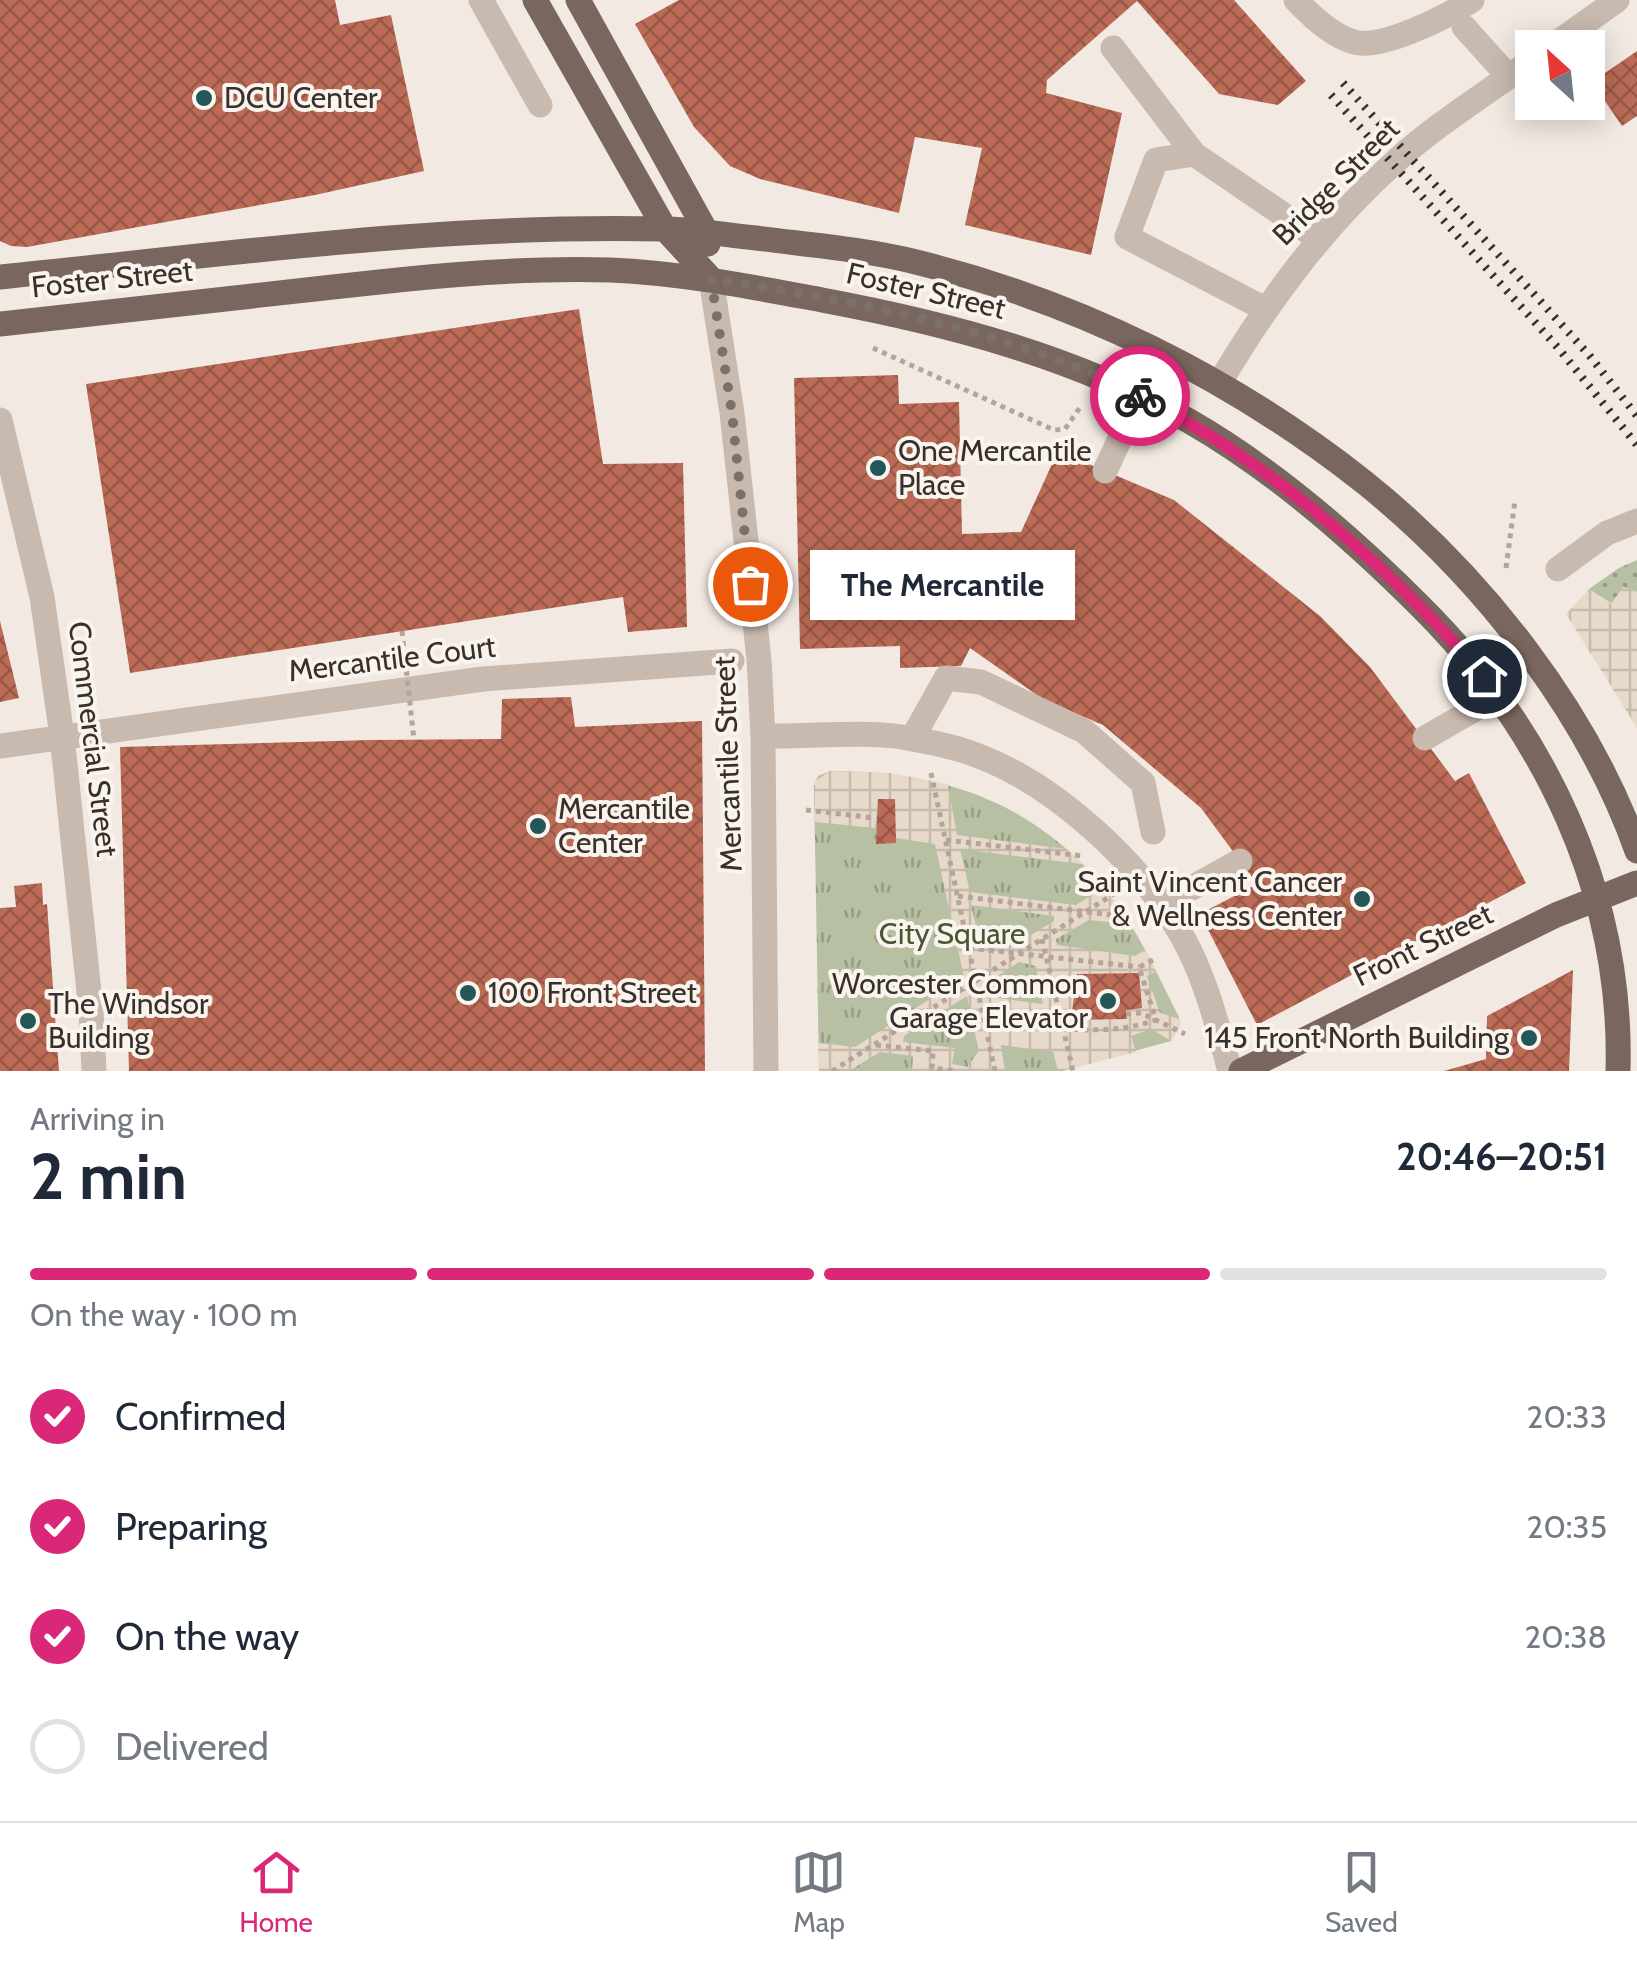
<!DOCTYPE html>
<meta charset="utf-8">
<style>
body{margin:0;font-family:Cabin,sans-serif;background:#f2f2f3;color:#1f2937;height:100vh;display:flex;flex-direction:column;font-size:38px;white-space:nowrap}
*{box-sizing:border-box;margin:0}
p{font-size:32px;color:#747a83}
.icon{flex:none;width:55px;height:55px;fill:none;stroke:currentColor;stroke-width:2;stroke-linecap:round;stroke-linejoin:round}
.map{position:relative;height:1071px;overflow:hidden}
.sheet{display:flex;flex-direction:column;background:#fff;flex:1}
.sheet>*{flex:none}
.needle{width:65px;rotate:333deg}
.controls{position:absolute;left:1515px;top:30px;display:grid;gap:20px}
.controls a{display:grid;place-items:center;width:90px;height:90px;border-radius:0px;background:#fff;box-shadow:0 5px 25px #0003;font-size:50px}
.pin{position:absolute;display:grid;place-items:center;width:85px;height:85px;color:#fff;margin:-42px;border:5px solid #fff;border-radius:50%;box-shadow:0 2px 10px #0007}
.courier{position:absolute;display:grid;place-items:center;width:100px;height:100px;margin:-50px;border:8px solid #db2777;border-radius:50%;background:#fff;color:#222;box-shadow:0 2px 12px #0007}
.bubble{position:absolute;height:70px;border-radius:0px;background:#fff;box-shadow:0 5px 25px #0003;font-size:32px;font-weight:700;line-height:70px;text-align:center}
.head em{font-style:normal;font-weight:700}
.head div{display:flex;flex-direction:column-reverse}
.head{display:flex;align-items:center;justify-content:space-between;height:170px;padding:0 30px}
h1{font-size:65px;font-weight:700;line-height:75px}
.bar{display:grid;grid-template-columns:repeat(4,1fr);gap:15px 10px;align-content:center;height:120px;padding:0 30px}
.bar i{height:12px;border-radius:8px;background:#e0e1e3}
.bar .current{background:#db2777}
.bar p{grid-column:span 4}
ol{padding:0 30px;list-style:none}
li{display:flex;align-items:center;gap:30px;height:110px}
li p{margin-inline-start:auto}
li .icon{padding:10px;border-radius:50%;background:#db2777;color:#fff;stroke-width:4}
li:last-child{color:#747a83}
li i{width:55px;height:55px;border:5px solid #e0e1e3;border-radius:50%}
.tabs{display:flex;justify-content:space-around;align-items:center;height:140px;border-top:2px solid #e0e1e3;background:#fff;font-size:28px;color:#747a83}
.tabs a{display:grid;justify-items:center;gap:5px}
.tabs .current{color:#db2777}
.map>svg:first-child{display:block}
.grass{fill:url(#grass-dots)}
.park{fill:url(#park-tufts)}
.plaza{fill:url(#plaza-grid);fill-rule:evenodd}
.building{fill:url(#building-cross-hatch)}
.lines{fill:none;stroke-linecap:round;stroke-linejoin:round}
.path{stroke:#b5a499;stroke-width:5;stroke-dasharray:5 5;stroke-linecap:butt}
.minor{stroke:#c9baaf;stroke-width:25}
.major{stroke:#79665f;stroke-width:25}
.rail{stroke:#39302c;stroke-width:8;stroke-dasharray:2.5 8;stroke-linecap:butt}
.path-bridge{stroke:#b5a499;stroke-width:5;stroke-dasharray:5 5;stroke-linecap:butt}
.done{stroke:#7a716c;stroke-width:10;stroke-dasharray:0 18}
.route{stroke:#db2777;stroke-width:12}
.poi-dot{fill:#255657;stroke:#f9f4ee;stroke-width:4}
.labels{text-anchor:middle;stroke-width:8;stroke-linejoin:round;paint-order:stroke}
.poi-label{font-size:30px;fill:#39302c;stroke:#f9f4ee;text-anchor:start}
.street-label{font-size:30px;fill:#39302c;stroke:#f9f4ee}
.park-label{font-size:30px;fill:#4a5532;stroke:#f9f4ee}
</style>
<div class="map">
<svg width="1637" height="1071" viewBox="0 0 1637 1071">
<defs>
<pattern id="grass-dots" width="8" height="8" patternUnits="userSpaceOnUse" patternTransform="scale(2.5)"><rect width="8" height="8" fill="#b7c0a3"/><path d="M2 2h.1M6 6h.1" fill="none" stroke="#969c85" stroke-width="1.8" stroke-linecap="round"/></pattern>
<pattern id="park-tufts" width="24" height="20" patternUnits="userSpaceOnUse" patternTransform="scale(2.5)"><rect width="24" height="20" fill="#b7c0a3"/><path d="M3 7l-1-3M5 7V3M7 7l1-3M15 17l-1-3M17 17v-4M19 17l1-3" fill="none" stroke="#969c85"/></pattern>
<pattern id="plaza-grid" width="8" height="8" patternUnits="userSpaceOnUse" patternTransform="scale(2.5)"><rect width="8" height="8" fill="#e8dacb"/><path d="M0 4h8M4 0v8" fill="none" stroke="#c8bbae"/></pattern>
<pattern id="building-cross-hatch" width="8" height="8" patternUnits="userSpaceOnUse" patternTransform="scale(2.5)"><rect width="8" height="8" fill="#bb6b56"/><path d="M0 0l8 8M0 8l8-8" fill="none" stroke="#995847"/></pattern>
</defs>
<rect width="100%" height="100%" fill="#f2eae2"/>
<!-- grass -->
<path class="grass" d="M1637,560v32l-14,-4 -11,16 -23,-15 30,-21z"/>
<!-- park -->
<path class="park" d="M830,771c128,-1 228,42 299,151 19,30 34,64 50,95l1,9 -9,15 -109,30h-243l-5,-285 4,-10z"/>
<!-- plaza -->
<path class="plaza" d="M1623,587l14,5v136l-71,-114 23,-25 22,15z
M830,771l61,2 57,11 9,51 110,14 15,15 -122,-15 10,43 106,13 28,-17 27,36 -42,-4 -33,19 1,6 78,11 10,-6 11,21 -9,5 13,37 19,6 1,7 -9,15 -20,-12 -20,7 5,16 -74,19h-4l-5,-19 -52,-7 4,26h-93l1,-15 -33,-4 -31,19h-30l-1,-28 37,4 109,-70 -29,-133 -39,-6 -2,-39 -16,1 -3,28 -60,-6v-41zM971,905l83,11v5l-33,20 -43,-6zM1019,962l17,4 7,38 -53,-7 -3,-14zM1077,974l64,19v15l-69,12zM967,996l12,55 -12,16 -15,-3 3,-16 -52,-6 1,-6z"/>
<!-- building -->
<path class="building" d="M0,0h335l5,25 51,-10 33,156 -109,24 -288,52 -16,-1 -11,-5z
M679,0h555l72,81 -28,24 -59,-11 -82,-93 -90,79 -1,13 76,20 -31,142 -126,-30 17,-77 -67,-11 -16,76 -139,-34 -30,-13 -36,-39 -59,-103z
M1637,51v65l-15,10 -30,-44z
M579,309l24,155 80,-1 4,164 -59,5 -5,-35 -493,76 -44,-289z
M898,375l1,29 60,-2 3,132 59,-2 37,-81 116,49 146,116 50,51 85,114 14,-8 57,110 -269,142 -57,-111 57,-30 -56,-76 -98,-83 -59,-25 -74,-52 -9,18 -61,2v-22l-100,3 -6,-271z
M0,621l19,77 -19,4z
M571,697l4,30 127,-6 3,350h-576l-9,-324 251,-7 130,-1 1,-40z
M878,799h17l1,44 -20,1z
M42,883l1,22 4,-1 12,167h-59v-163l16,-1 -2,-21z
M1573,970l-4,101h-125l42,-12 1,-43z
M1139,973l3,35 -16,2 1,9 -56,1 6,-46z"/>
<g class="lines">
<!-- path -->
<path class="path" d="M873,348l181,82 11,-1 16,-23
M1506,568l9,-68
M931,773l64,298
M806,810l69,8
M946,840l137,16
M958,896l178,22
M1042,939l31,132
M969,948l170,19
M1126,1014l15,-1 44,21
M984,1019c56,7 117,20 172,1l-17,-53 18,-9
M876,1045l57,6 -1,17 24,3
M832,1071l285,-179"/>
<!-- minor -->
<path class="minor" d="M481,0l59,105
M1296,0c15,16 36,36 58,42 28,8 94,-26 118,-42
M1464,27l45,50
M1113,48l81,106
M1550,48l67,-48
M711,279l21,134 27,246 4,77 3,335
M1265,309l-138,-72 29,-77 38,-6 125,85
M1220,382c49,-82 104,-157 176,-221 42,-38 91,-68 136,-101
M0,420l42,177 20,139 29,275 3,60
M1105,471l25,-54 13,-19
M1558,569l49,-36 30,-12
M763,736c41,1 100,-5 139,1 23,4 52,9 74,18 79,29 163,107 205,179 24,42 36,90 49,137
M1425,738l73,-42
M912,739l34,-61 35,4 103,49 59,52 10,49
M0,746l483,-67 249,-18
M1161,905l79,-44"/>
<!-- major -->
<path class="major" d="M535,0l130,229 46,50
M578,0l129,233 1,11
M0,277c220,-22 440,-53 662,-48 31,0 63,6 94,9 54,7 107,11 160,24 163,40 316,116 448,220 116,93 223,228 273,369
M0,324c105,-11 210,-23 315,-35 98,-11 196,-22 295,-19 72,3 142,17 212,30 128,24 253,57 367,121 84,48 163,117 231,185 125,124 203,287 198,465
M1241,1071l315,-156 81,-32"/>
<!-- rail -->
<path class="rail" d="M1343,83l246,272 48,61
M1331,95l228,254 78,96"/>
<!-- path-bridge -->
<path class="path-bridge" d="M402,631l12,109"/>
</g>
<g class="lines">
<!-- done -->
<path class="done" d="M750,584l-18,-171 -21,-134c144,22 298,51 429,117"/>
<!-- route -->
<path class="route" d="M1140,396c133,68 247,169 344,280"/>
</g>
<!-- markers -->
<g class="poi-dot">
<circle cx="204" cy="98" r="10"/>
<circle cx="878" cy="468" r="10"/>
<circle cx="538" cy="826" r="10"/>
<circle cx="1362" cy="899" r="10"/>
<circle cx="468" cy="993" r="10"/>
<circle cx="1108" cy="1001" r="10"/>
<circle cx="28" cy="1021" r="10"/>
<circle cx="1529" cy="1038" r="10"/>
</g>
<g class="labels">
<!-- poi labels -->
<g class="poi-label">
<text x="224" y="108">DCU Center</text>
<text x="898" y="461">One Mercantile<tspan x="898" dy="34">Place</tspan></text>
<text x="558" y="819">Mercantile<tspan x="558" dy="34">Center</tspan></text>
<text x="1342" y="892" text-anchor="end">Saint Vincent Cancer<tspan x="1342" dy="34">&amp; Wellness Center</tspan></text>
<text x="1088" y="994" text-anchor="end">Worcester Common<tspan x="1088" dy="34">Garage Elevator</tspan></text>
<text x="488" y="1003">100 Front Street</text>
<text x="48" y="1014">The Windsor<tspan x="48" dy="34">Building</tspan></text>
<text x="1509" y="1048" text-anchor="end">145 Front North Building</text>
</g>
<!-- street labels -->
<g class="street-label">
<text transform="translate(1336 182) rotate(-45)" y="10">Bridge Street</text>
<text transform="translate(112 279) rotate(-6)" y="10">Foster Street</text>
<text transform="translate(926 291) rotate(13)" y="10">Foster Street</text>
<text transform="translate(392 659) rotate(-7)" y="10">Mercantile Court</text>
<text transform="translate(93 739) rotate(83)" y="10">Commercial Street</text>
<text transform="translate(728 764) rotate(-92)" y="10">Mercantile Street</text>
<text transform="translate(1423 945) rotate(-26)" y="10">Front Street</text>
</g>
<!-- park labels -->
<g class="park-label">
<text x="952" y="944">City Square</text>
</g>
</g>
</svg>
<div class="controls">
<a><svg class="needle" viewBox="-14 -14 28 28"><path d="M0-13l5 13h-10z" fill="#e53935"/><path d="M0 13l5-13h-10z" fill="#747a83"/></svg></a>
</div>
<div class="pin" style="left:750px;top:584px;background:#ea580c"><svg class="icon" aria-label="bag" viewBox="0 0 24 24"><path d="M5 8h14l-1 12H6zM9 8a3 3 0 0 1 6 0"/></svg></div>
<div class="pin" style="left:1484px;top:676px;background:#1f2937"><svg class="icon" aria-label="home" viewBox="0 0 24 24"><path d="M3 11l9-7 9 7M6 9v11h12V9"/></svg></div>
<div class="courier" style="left:1140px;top:396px"><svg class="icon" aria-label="bike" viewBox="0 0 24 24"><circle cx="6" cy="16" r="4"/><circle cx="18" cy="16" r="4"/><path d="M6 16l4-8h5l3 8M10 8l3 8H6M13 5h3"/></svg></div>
<div class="bubble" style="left:810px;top:550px;width:265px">The Mercantile</div>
</div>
<section class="sheet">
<div class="head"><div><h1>2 min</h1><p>Arriving in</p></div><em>20:46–20:51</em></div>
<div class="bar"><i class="current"></i><i class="current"></i><i class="current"></i><i></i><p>On the way · 100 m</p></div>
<ol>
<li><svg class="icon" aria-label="check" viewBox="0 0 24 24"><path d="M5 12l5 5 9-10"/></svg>Confirmed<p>20:33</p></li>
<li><svg class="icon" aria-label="check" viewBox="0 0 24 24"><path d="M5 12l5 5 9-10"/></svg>Preparing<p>20:35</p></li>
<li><svg class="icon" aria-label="check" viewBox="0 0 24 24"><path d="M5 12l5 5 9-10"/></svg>On the way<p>20:38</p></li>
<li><i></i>Delivered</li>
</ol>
</section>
<nav class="tabs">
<a class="current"><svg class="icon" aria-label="home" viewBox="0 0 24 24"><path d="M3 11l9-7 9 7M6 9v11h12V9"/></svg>Home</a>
<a><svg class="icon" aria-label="map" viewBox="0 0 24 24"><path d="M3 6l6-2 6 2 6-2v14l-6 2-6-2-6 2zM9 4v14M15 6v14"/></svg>Map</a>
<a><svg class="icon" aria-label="saved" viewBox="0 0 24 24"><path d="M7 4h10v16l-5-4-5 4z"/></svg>Saved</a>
</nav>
